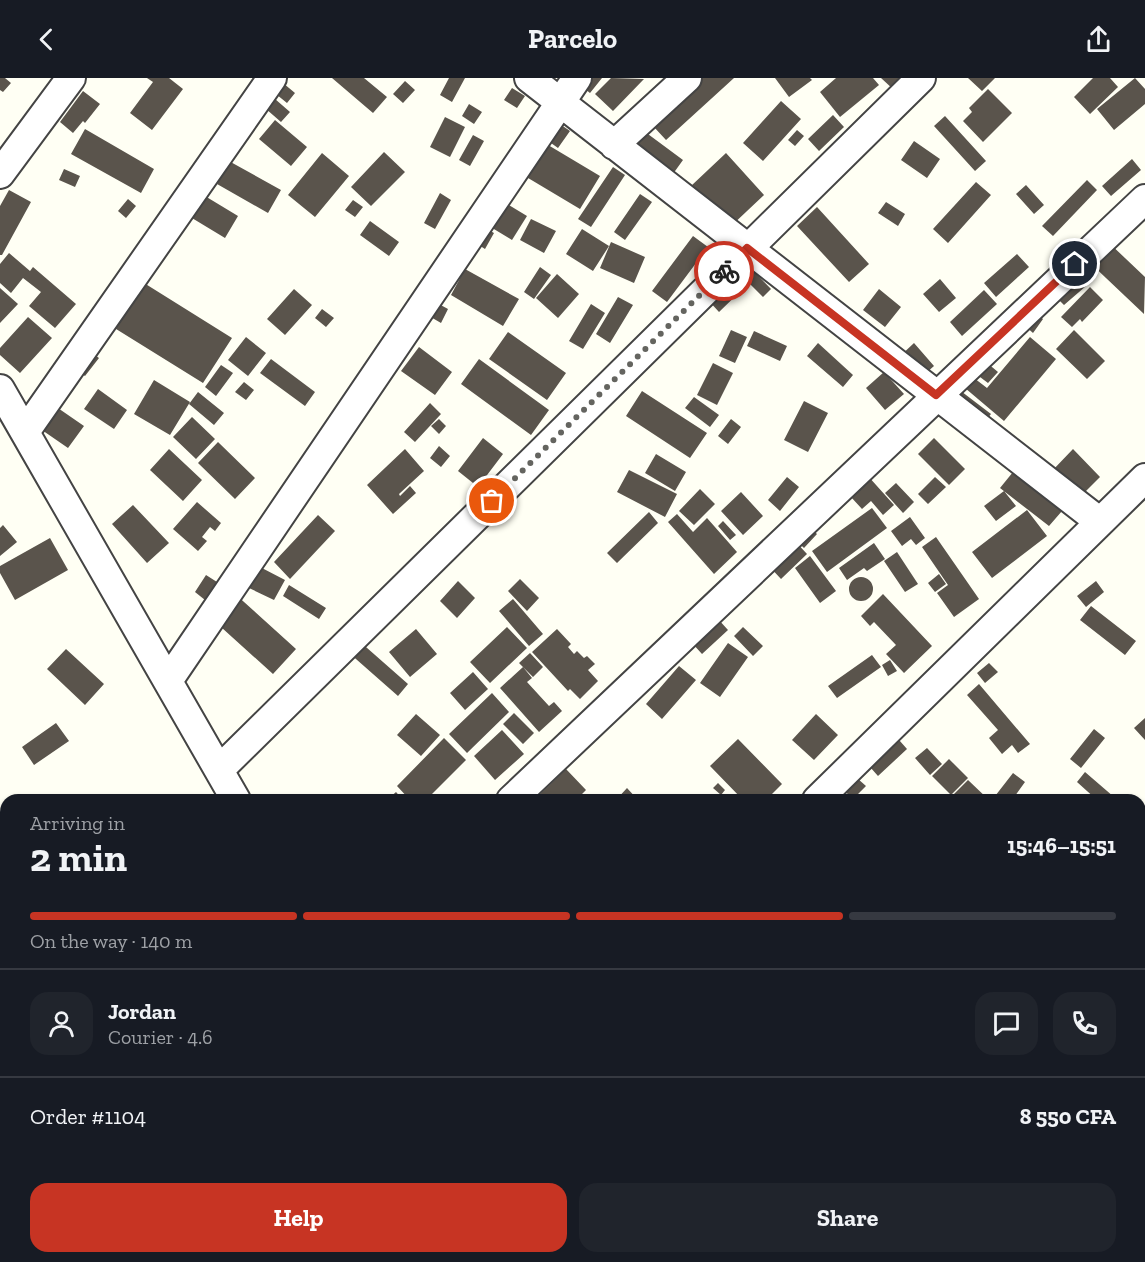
<!DOCTYPE html>
<meta charset="utf-8">
<style>
body{margin:0;font-family:"Zilla Slab",serif;background:#20242c;color:#f1f3f6;height:100vh;display:flex;flex-direction:column;font-size:22px;white-space:nowrap}
*{box-sizing:border-box;margin:0}
p{font-size:20px;color:#9ea1a6}
.icon{flex:none;width:33px;height:33px;fill:none;stroke:currentColor;stroke-width:2;stroke-linecap:round;stroke-linejoin:round}
.map{position:relative;flex:1;overflow:hidden}
.details{position:absolute;left:0px;top:716px;width:1146px;height:470px;display:flex;flex-direction:column;background:#171b24;border-radius:18px 18px 0 0;box-shadow:0 2px 4px #0004}
.details>*{flex:none}
.pin{position:absolute;display:grid;place-items:center;width:51px;height:51px;color:#fff;margin:-26px;border:3px solid #fff;border-radius:50%;box-shadow:0 2px 6px #0007}
.courier{position:absolute;display:grid;place-items:center;width:60px;height:60px;margin:-30px;border:4px solid #c73423;border-radius:50%;background:#fff;color:#222;box-shadow:0 2px 8px #0007}
.headline em{font-style:normal;font-weight:800}
.headline div{display:flex;flex-direction:column-reverse}
.headline{display:flex;align-items:center;justify-content:space-between;height:102px;padding:0 30px}
h1{font-size:39px;font-weight:800;line-height:45px}
.bar{display:grid;grid-template-columns:repeat(4,1fr);gap:9px 6px;align-content:center;height:72px;padding:0 30px}
.bar i{height:8px;border-radius:4px;background:#363941}
.bar .selected{background:#c73423}
.bar p{grid-column:span 4}
.line{display:flex;align-items:center;gap:15px;padding:0 30px;border-top:2px solid #363941}
.line div{flex:1}
.round{display:grid;place-items:center;flex:none;width:63px;height:63px;border-radius:18px;background:#20242c}
.button{display:flex;gap:12px;margin-top:auto;padding:12px 30px}
.button a{flex:1;height:69px;border-radius:18px;background:#c73423;color:#fff;font-size:24px;font-weight:800;line-height:69px;text-align:center}
.button a+a{background:#20242c;color:#f1f3f6}
header{display:flex;justify-content:space-between;align-items:center;height:78px;padding:0 30px;background:#171b24;font-size:27px;font-weight:800}
.map>svg:first-child{display:block}
.building{fill:#5a544c}
.lines{fill:none;stroke-linecap:round;stroke-linejoin:round}
.minor-casing{stroke:#444;stroke-width:32}
.minor{stroke:#fff;stroke-width:28}
.done{stroke:#646460;stroke-width:6;stroke-dasharray:0 10.8}
.route{stroke:#c73423;stroke-width:8}
</style>
<header><svg class="icon" aria-label="back" viewBox="0 0 24 24"><path d="M15 5l-7 7 7 7"/></svg>Parcelo<svg class="icon" aria-label="share" viewBox="0 0 24 24"><path d="M12 15V3M7 8l5-5 5 5M5 13v7h14v-7"/></svg></header>
<div class="map">
<svg width="1145" height="1184" viewBox="0 0 1145 1184">
<rect width="100%" height="100%" fill="#fffff4"/>
<!-- building -->
<path class="building" d="M0,0h5l6,5 -8,9 -3,-2z
M147,0h22l14,11 -31,41 -22,-17 23,-31z
M277,0l18,15 -8,10 -21,-17z
M332,0h32l23,19 -14,16z
M449,0h16l-13,24 -12,-7z
M571,0h31l-12,15z
M611,0l33,1 -31,32 -18,-17z
M679,0h55l-68,62 -25,-27z
M775,0h35l2,2 -23,17z
M836,0h37l6,7 -39,32 -20,-25z
M881,0h22l-9,12z
M968,0h27l-13,13z
M1093,0h17l8,9 -28,27 -16,-17z
M1135,0l10,11v15l-31,26 -17,-21z
M405,3l10,9 -12,13 -10,-9z
M512,10l13,8 -8,12 -13,-8z
M988,11l24,24 -29,29 -20,-21 9,-9 -3,-4z
M83,13l17,13 -15,19 -2,-2 -10,12 -13,-11z
M267,14l23,20 -9,10 -23,-20z
M781,23l20,18 -38,42 -20,-18z
M469,26l13,8 -8,12 -12,-8z
M833,37l11,12 -25,24 -11,-12z
M548,38l22,15 -12,17 -21,-15z
M945,38l41,45 -11,10 -41,-45z
M445,39l20,10 -15,30 -20,-10z
M275,42l32,27 -16,19 -32,-27z
M629,42l54,40 -13,18 -54,-41z
M85,51l69,40 -13,24 -70,-39z
M797,52l7,6 -9,10 -7,-6z
M473,57l11,6 -14,25 -11,-6z
M533,58l67,40 -20,33 -67,-40z
M914,63l26,18 -13,19 -26,-18z
M384,74l21,20 -34,34 -20,-19z
M322,75l27,23 -34,41 -27,-22z
M726,75l38,42 -35,33 -38,-42z
M1132,81l9,11 -30,26 -9,-10z
M227,82l54,30 -13,23 -51,-29 3,-5 -13,-8z
M613,89l12,8 -34,52 -13,-8z
M64,91l16,7 -5,11 -16,-7z
M1087,102l10,10 -44,46 -11,-10z
M976,104l15,13 -43,48 -15,-14z
M1026,107l18,20 -10,9 -18,-20z
M9,112l22,12 -29,53h-2v-49z
M195,112l43,26 -13,22 -43,-26z
M440,115l11,7 -16,29 -11,-6z
M640,116l12,8 -27,38 -11,-8z
M494,118l33,20 -15,24 -33,-20z
M128,121l8,7 -10,12 -8,-7z
M353,122l10,7 -8,10 -10,-7z
M886,124l19,12 -7,12 -20,-13z
M817,129l52,57 -20,18 -52,-56z
M531,141l25,12 -12,22 -24,-13z
M370,143l29,21 -10,14 -29,-21z
M483,149l11,6 -9,16 -11,-7z
M582,151l27,17 -16,25 -27,-17z
M693,158l15,11 -41,55 -15,-11z
M1106,162l39,37 -1,37 -57,-54z
M611,164l34,15 -11,26 -34,-15z
M9,175l21,18 3,-4 43,37 -21,24 -26,-22 12,-14 -18,-14 -12,15 -11,-10v-19z
M1017,176l12,13 -33,30 -12,-14z
M747,186l24,25 -8,8 -14,-14 -30,29 -10,-11z
M540,189l11,8 -17,24 -10,-7z
M465,191l54,30 -16,27 -52,-31z
M1074,195l12,13 -22,19 -12,-12z
M557,196l22,20 -21,24 -22,-20z
M136,200l96,60 -29,45 -95,-59z
M940,201l16,19 -17,14 -16,-18z
M1090,209l13,13 -21,22 -2,-3 -8,8 -11,-10z
M0,210l18,16 -18,19z
M294,211l18,16 -27,30 -18,-16z
M879,211l22,18 -16,20 -22,-17z
M984,212l13,14 -35,32 -12,-14z
M618,219l15,8 -23,38 -14,-9z
M437,225l11,6 -7,14 -12,-7z
M591,226l14,9 -22,36 -14,-8z
M322,231l12,9 -8,9 -11,-9z
M1034,234l9,7 -10,14 -9,-8z
M28,239l24,21 -32,35 -20,-18v-7z
M731,252l16,7 -12,26 -16,-7z
M1074,252l31,31 -18,18 -31,-30z
M754,253l33,15 -7,15 -33,-15z
M508,254l58,41 -19,27 -58,-41z
M246,259l20,16 -18,23 -20,-16z
M1030,259l26,22 -52,62 -39,-33 9,-10 13,10z
M818,265l35,32 -10,12 -36,-31z
M914,265l20,23 -17,15 -20,-22z
M419,269l33,25 -17,23 -34,-24z
M87,271l12,9 -14,18 -12,-8z
M271,281l44,33 -10,14 -45,-33z
M479,281l70,51 -18,25 -70,-51z
M986,284l12,10 -10,11 -12,-9z
M713,285l20,10 -16,32 -20,-10z
M221,287l12,8 -17,23 -11,-9z
M884,294l20,22 -19,16 -19,-22z
M154,302l36,22 -20,33 -36,-21z
M244,304l10,8 -8,10 -11,-8z
M949,304l42,32 -11,14z
M98,311l29,21 -13,19 -30,-20z
M642,313l65,42 -17,25 -64,-42z
M198,314l26,21 -10,12 -25,-21z
M694,319l25,18 -9,12 -25,-19z
M804,323l24,12 -20,39 -24,-12z
M430,325l11,11 -26,28 -11,-10z
M55,328l29,20 -16,22 -29,-20z
M192,339l23,22 -19,20 -23,-22z
M439,341l7,7 -7,8 -8,-8z
M731,341l10,8 -13,17 -10,-8z
M483,360l20,16 -25,33 -20,-16z
M934,360l31,31 -16,16 -31,-31z
M218,364l37,36 -20,21 -37,-36z
M439,368l11,10 -9,11 -11,-9z
M169,371l33,31 -19,21 -33,-31z
M405,371l19,22 -25,23 1,2 10,-10 6,7 -23,21 -26,-29z
M1073,371l27,28 -22,22 -27,-27z
M656,376l30,18 -11,19 -30,-18z
M859,388l35,39 -11,10 -12,-14 -9,8 -23,-25z
M629,392l48,24 -12,23 -48,-25z
M1013,394l49,39 -13,15 -49,-38z
M787,399l12,10 -19,24 -12,-11z
M935,399l11,10 -18,17 -10,-10z
M896,405l18,19 -11,11 -18,-20z
M700,411l15,15 -21,21 -15,-14z
M1004,413l12,15 -20,15 -12,-15z
M741,414l22,24 -20,19 -22,-24z
M197,424l24,21 -6,8 -5,-4 -8,10 5,4 -9,10 -25,-22z
M133,427l36,38 -22,20 -35,-39z
M872,430l15,20 -60,44 -15,-21z
M1027,432l20,26 -55,42 -20,-26z
M649,434l9,11 -41,40 -10,-10z
M677,436l16,18 14,-14 30,34 -23,22 -46,-52z
M318,437l17,16 -45,48 -16,-17z
M910,439l15,21 -9,7 -5,-6 -9,7 -11,-15z
M801,441l16,15 -13,14 -17,-16z
M723,443l13,14 -6,5 -12,-14z
M3,447l14,17 -17,14v-28z
M936,459l43,62 -25,18 -17,-24 11,-8 -26,-38z
M50,460l18,32 -53,30 -15,-27v-7z
M794,462l13,14 -26,25 -13,-14z
M874,465l11,16 -18,12 -3,-3 -17,12 -8,-12z
M897,474l21,32 -13,8 -21,-31z
M810,478l26,35 -16,12 -25,-35z
M260,489l25,13 -11,20 -25,-12z
M939,496l7,10 -11,8 -7,-9z
M206,497l11,7 -12,18 -10,-8z
M849 511a12 12 0 1 1 24 0a12 12 0 1 1-24 0Z
M520,501l19,19 -12,13 -19,-20z
M458,503l17,17 -18,20 -17,-17z
M1096,503l8,11 -18,15 -9,-11z
M289,507l37,23 -7,11 -36,-23z
M234,515l62,56 -23,25 -62,-56z
M883,516l49,52 -28,27 -18,-19 10,-9 -22,-23 -4,4 -9,-10z
M513,521l30,35 -14,12 -30,-35z
M1091,528l45,35 -11,14 -45,-35z
M718,541l10,11 -26,24 -10,-11z
M507,549l20,21 -37,35 -20,-21z
M743,549l20,19 -10,10 -19,-20z
M416,551l21,25 -27,23 -21,-25z
M557,551l14,15 -3,3 6,7 3,-3 7,7 3,-2 8,8 -7,6 10,11 -18,18 -10,-10 -2,2 -36,-39z
M358,562l50,44 -10,12 -50,-44z
M728,565l20,14 -28,40 -20,-14z
M66,571l38,35 -19,21 -38,-36z
M530,575l13,14 -10,10 -14,-14z
M872,577l9,12 -44,31 -9,-12z
M890,582l7,11 -9,5 -6,-11z
M989,585l9,9 -13,11 -8,-10z
M679,588l17,14 -34,39 -16,-15z
M523,589l9,11 -5,4 22,24 5,-4 8,9 -23,21 -39,-44z
M473,594l15,17 -23,21 -15,-17z
M979,606l51,60 -12,9 -6,-8 -10,9 -13,-16 9,-8 -31,-35z
M492,615l17,19 -42,41 -18,-19z
M514,635l20,20 -11,11 -20,-20z
M416,636l24,21 -19,21 -24,-21z
M816,636l22,21 -24,25 -22,-20z
M1145,640v22l-11,-12z
M56,645l13,18 -35,24 -12,-18z
M1094,651l11,9 -24,30 -11,-9z
M502,652l22,24 -29,26 -21,-24z
M892,654l15,17 -29,27 -15,-17z
M444,660l22,22 -40,40h-16l-13,-14z
M738,661l44,45 -16,16h-23l-33,-34z
M927,670l15,16 -12,11 -15,-17z
M949,681l19,19 -17,17 -19,-19z
M566,691l20,21 -10,10h-42z
M849,693l17,15 -13,13 -16,-15z
M1085,694l29,25 -3,3h-14l-20,-18z
M1013,695l12,9 -13,18h-20z
M968,702l21,20 -39,-2z
M718,705l7,7 -4,5 -8,-7z
M627,710l11,12h-22z
M396,714l7,8h-16z
M1140,744l5,4v27l-5,5z
M1140,1045l5,4v35l-5,-3z
M353,1179h22l2,3 -3,2h-27z
M572,1179h34l-2,3 2,2h-39z
M629,1179h10l8,5h-21z
M679,1179h11l-4,5h-11z
M699,1179h30l-4,5h-30z
M864,1179h14l6,5h-24z"/>
<g class="lines">
<!-- minor casing -->
<g class="minor-casing">
<path id="minor" d="M529,0l571,444
M614,67l73,-67
M0,96l71,-96
M0,311l236,411
M25,354l247,-354
M168,603l409,-603
M219,692l702,-692
M511,722l634,-601
M817,722l328,-322
M1140,843l5,-5
M0,862l6,-4
M1140,1172l5,4
M499,1179l2,5
M552,1179l6,5
M839,1184l5,-5
M1088,1184l4,-5"/>
</g>
<!-- minor -->
<use href="#minor" class="minor"/>
</g>
<g class="lines">
<!-- done -->
<path class="done" d="M492,423l232,-230"/>
<!-- route -->
<path class="route" d="M724,193l23,-23 189,147 139,-131"/>
</g>
</svg>
<div class="pin" style="left:492px;top:423px;background:#ea580c"><svg class="icon" aria-label="bag" viewBox="0 0 24 24"><path d="M5 8h14l-1 12H6zM9 8a3 3 0 0 1 6 0"/></svg></div>
<div class="pin" style="left:1075px;top:186px;background:#1f2937"><svg class="icon" aria-label="home" viewBox="0 0 24 24"><path d="M3 11l9-7 9 7M6 9v11h12V9"/></svg></div>
<div class="courier" style="left:724px;top:193px"><svg class="icon" aria-label="bike" viewBox="0 0 24 24"><circle cx="6" cy="16" r="4"/><circle cx="18" cy="16" r="4"/><path d="M6 16l4-8h5l3 8M10 8l3 8H6M13 5h3"/></svg></div>
<section class="details">
<div class="headline"><div><h1>2 min</h1><p>Arriving in</p></div><em>15:46–15:51</em></div>
<div class="bar"><i class="selected"></i><i class="selected"></i><i class="selected"></i><i></i><p>On the way · 140 m</p></div>
<div class="line" style="height:108px"><a class="round"><svg class="icon" aria-label="person" viewBox="0 0 24 24"><circle cx="12" cy="8" r="4"/><path d="M4 21q1-7 8-7t8 7"/></svg></a><div><b>Jordan</b><p>Courier · 4.6</p></div><a class="round"><svg class="icon" aria-label="chat" viewBox="0 0 24 24"><path d="M4 5h16v11H9l-5 4z"/></svg></a><a class="round"><svg class="icon" aria-label="phone" viewBox="0 0 24 24"><path d="M5 4h4l2 5-3 2q2 4 5 5l2-3 5 2v4C11 20 4 13 5 4z"/></svg></a></div>
<div class="line" style="height:78px"><div>Order #1104</div><b>8 550 CFA</b></div>
<div class="button"><a>Help</a><a>Share</a></div>
</section>
</div>
